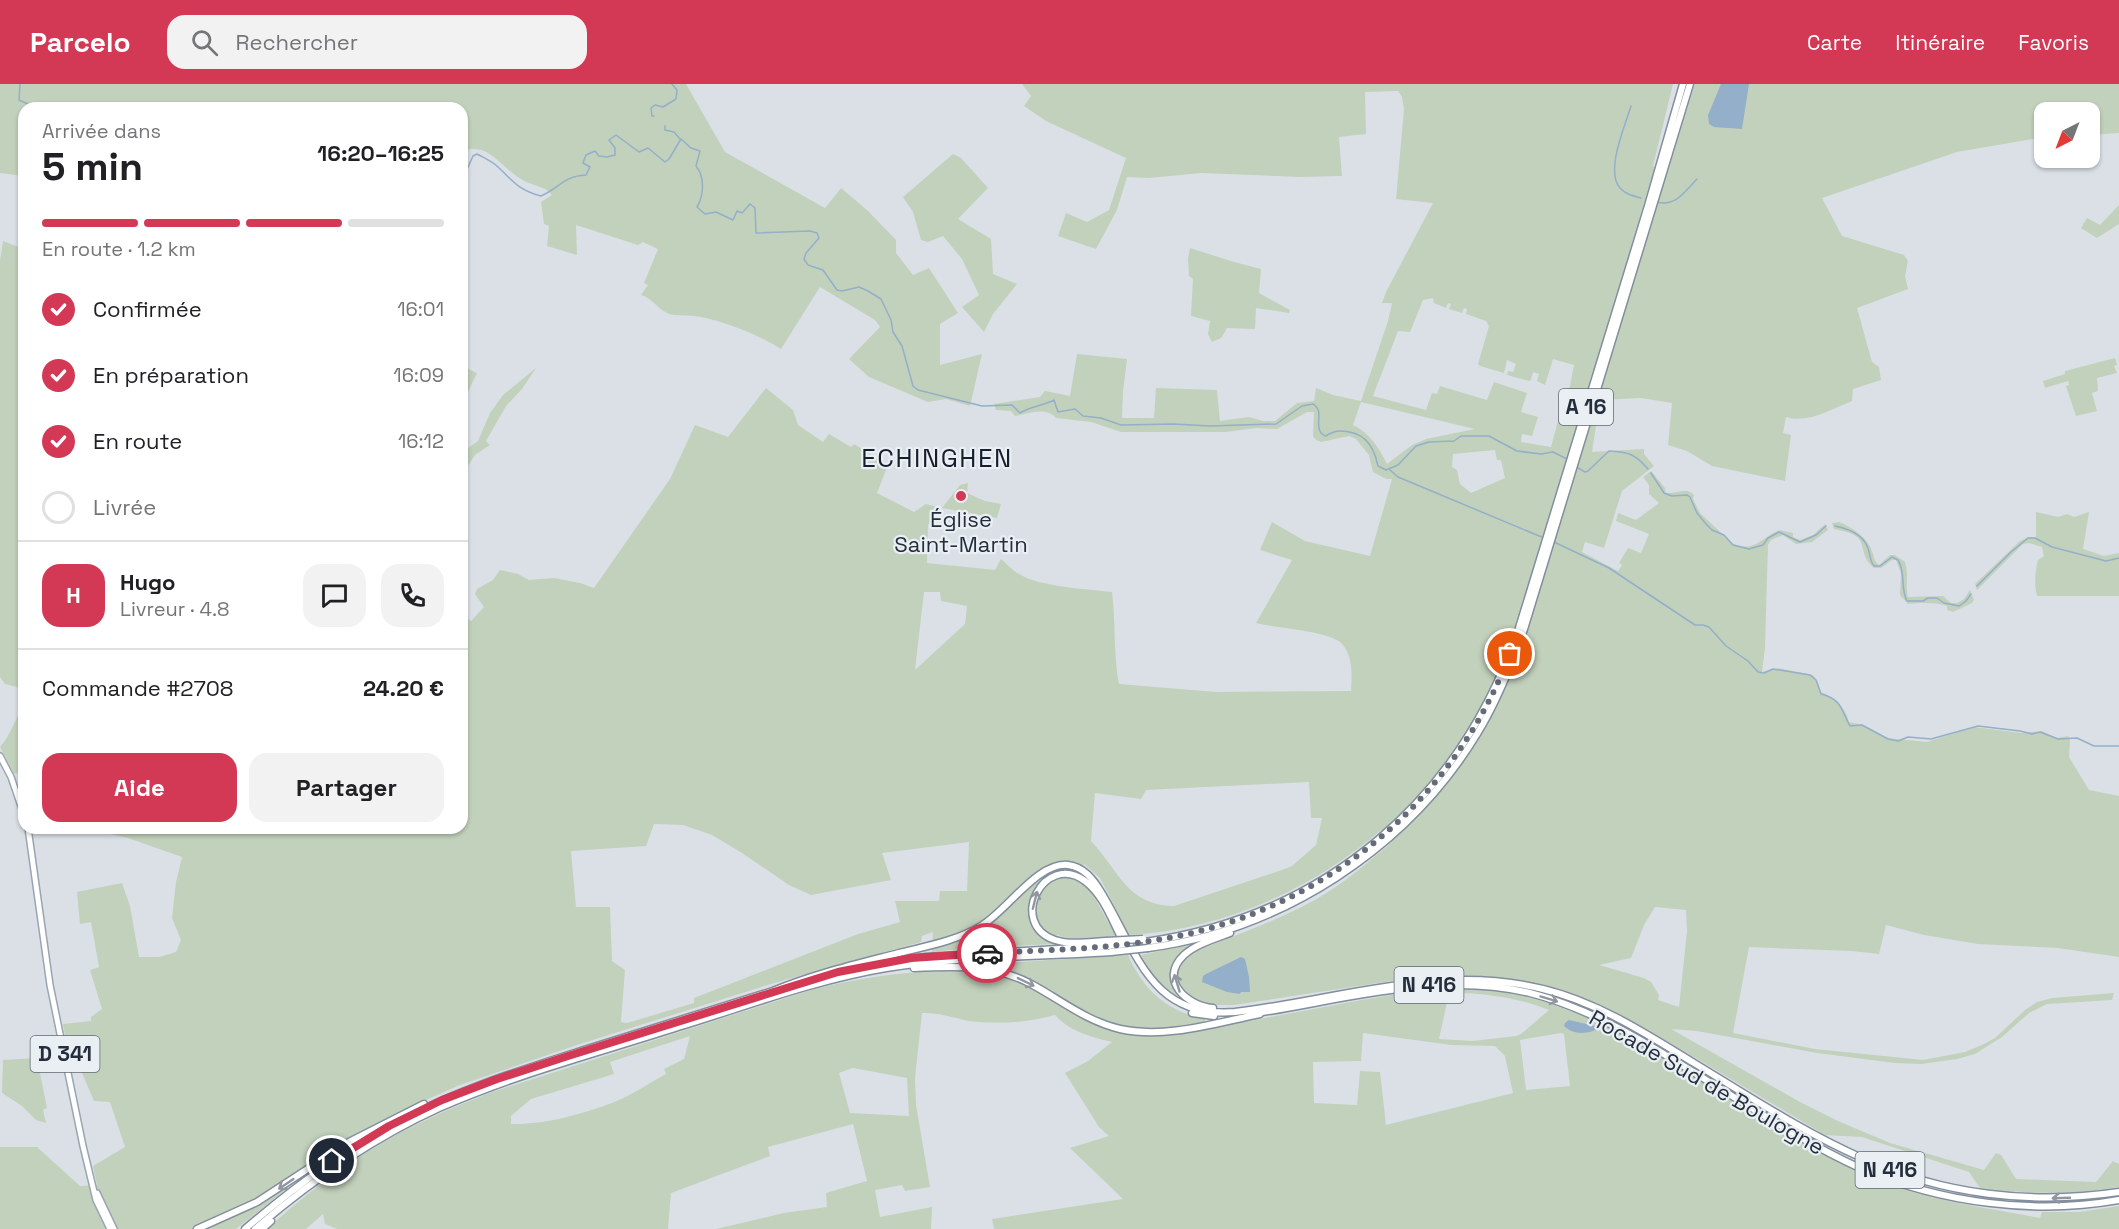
<!DOCTYPE html>
<html lang="fr">
<meta charset="utf-8">
<style>
body{margin:0;font-family:"Space Grotesk",sans-serif;background:#f2f2f2;color:#202124;height:100vh;display:flex;flex-direction:column;font-size:22px;white-space:nowrap}
*{box-sizing:border-box;margin:0}
p{font-size:20px;color:#757577}
.icon{flex:none;width:33px;height:33px;fill:none;stroke:currentColor;stroke-width:2;stroke-linecap:round;stroke-linejoin:round}
.map{position:relative;flex:1;overflow:hidden}
.details{position:absolute;left:18px;top:18px;width:450px;height:732px;display:flex;flex-direction:column;background:#fff;border-radius:18px;box-shadow:0 2px 4px #0004}
.details>*{flex:none}
.needle{width:39px;rotate:222deg}
.controls{position:absolute;left:2034px;top:18px;display:grid;gap:12px}
.controls a{display:grid;place-items:center;width:66px;height:66px;border-radius:12px;background:#fff;box-shadow:0 2px 4px #0004;font-size:30px}
.pin{position:absolute;display:grid;place-items:center;width:51px;height:51px;color:#fff;margin:-26px;border:3px solid #fff;border-radius:50%;box-shadow:0 2px 6px #0007}
.courier{position:absolute;display:grid;place-items:center;width:60px;height:60px;margin:-30px;border:4px solid #d33855;border-radius:50%;background:#fff;color:#222;box-shadow:0 2px 8px #0007}
.overview em{font-style:normal;font-weight:600}
.overview div{display:flex;flex-direction:column-reverse}
.overview{display:flex;align-items:center;justify-content:space-between;height:102px;padding:0 24px}
h1{font-size:39px;font-weight:600;line-height:45px}
.bar{display:grid;grid-template-columns:repeat(4,1fr);gap:9px 6px;align-content:center;height:72px;padding:0 24px}
.bar i{height:8px;border-radius:4px;background:#e0e0e0}
.bar .on{background:#d33855}
.bar p{grid-column:span 4}
.line{display:flex;align-items:center;gap:15px;padding:0 24px;border-top:2px solid #e0e0e0}
.line div{flex:1}
.round{display:grid;place-items:center;flex:none;width:63px;height:63px;border-radius:18px;background:#f2f2f2}
ol{padding:0 24px;list-style:none}
li{display:flex;align-items:center;gap:18px;height:66px}
li p{margin-inline-start:auto}
li .icon{padding:6px;border-radius:50%;background:#d33855;color:#fff;stroke-width:4}
li:last-child{color:#757577}
li i{width:33px;height:33px;border:3px solid #e0e0e0;border-radius:50%}
.button{display:flex;gap:12px;margin-top:auto;padding:12px 24px}
.button a{flex:1;height:69px;border-radius:18px;background:#d33855;color:#fff;font-size:24px;font-weight:600;line-height:69px;text-align:center}
.button a+a{background:#f2f2f2;color:#202124}
header{display:flex;align-items:center;gap:36px;box-sizing:border-box;height:84px;padding:0 30px;background:#d33855;color:#fff}
header strong{font-size:28px}
nav{display:flex;gap:33px;margin-inline-start:auto;font-size:21px}
.search{width:420px;height:54px;background:#f2f2f2;display:flex;align-items:center;gap:15px;box-sizing:border-box;padding:0 21px;border-radius:18px;color:#757577;font-size:22px}
.map>svg:first-child{display:block}
.green{fill:#c2d1bc;fill-rule:evenodd}
.water{fill:#94afc9}
.lines{fill:none;stroke-linecap:round;stroke-linejoin:round}
.stream{stroke:#94afc9;stroke-width:1.5}
.primary-casing{stroke:#9aa5b2;stroke-width:8}
.highway-casing{stroke:#828e9d;stroke-width:9}
.primary{stroke:#fff;stroke-width:5}
.highway{stroke:#fff;stroke-width:6}
.highway-bridge-casing{stroke:#828e9d;stroke-width:9;stroke-linecap:butt}
.highway-bridge{stroke:#fff;stroke-width:6}
.oneway{stroke:#92969e}
.done{stroke:#656c78;stroke-width:6;stroke-dasharray:0 10.8}
.route{stroke:#d33855;stroke-width:8}
.poi-dot{fill:#d33855;stroke:#eaeff4;stroke-width:2}
.labels{text-anchor:middle;stroke-width:4.5;stroke-linejoin:round;paint-order:stroke}
.shield{fill:#eaeff4;stroke:#606874;stroke-width:1.5}
.shield-label{font-size:21px;font-weight:bold;fill:#252e3d}
.poi-label{font-size:22px;fill:#252e3d;stroke:#eaeff4}
.street-label{font-size:22px;fill:#252e3d;stroke:#eaeff4}
.quarter-label{font-size:26px;letter-spacing:1.5px;fill:#171f2d;stroke:#eaeff4}
</style>
<header>
<strong>Parcelo</strong>
<div class="search"><svg class="icon" aria-label="search" viewBox="0 0 24 24"><circle cx="10" cy="10" r="6"/><path d="M15 15l6 6"/></svg>Rechercher</div>
<nav><a>Carte</a><a>Itinéraire</a><a>Favoris</a></nav>
</header>
<div class="map">
<svg width="2119" height="1145" viewBox="0 0 2119 1145">
<rect width="100%" height="100%" fill="#dbe0e6"/>
<!-- green -->
<path class="green" d="M0,0h686l39,68 100,56 16,-20 26,22 29,30v13l17,22 16,-7 29,45 -18,11v41l42,-11 -12,52 -24,-7 -18,3 -59,-25 -20,-18 31,-32 -5,-7 -55,-33 -39,62c-23,-14 -54,-27 -80,-32 -9,-2 -19,-1 -28,-2 -14,-3 -20,-17 -32,-20l7,-10 -4,-2 14,-34 -15,-7 -5,3 -62,-20 1,30 -30,-9 2,-20 -5,-2 -3,-22 11,-7c-7,-8 -11,-7 -20,-11 -18,-5 -29,-22 -44,-31 -6,-4 -12,-4 -19,-4l-7,16v-57h-438v68l-24,-3z
M1022,0h651l-20,82 15,5 27,-87h424v49l-29,2v-23h-46v25l-87,15 -135,46 20,38 62,19 4,6 -3,15 3,13 -51,19 15,54 7,5 2,13 -28,9 -1,12c-20,8 -45,23 -66,16l-3,16 8,2 -6,46 -73,-15 -25,-15 -19,-6 4,-42 -31,-5 -41,2 -8,52 52,-3v5l10,12 -32,25 -18,57 -19,-6 -3,10 36,19 4,-6 -3,-2 9,-15 13,5 8,-19 -33,-13 2,-8 18,7 23,-17 -10,-9v-9l-6,-8 8,-6 14,17 1,5c11,1 20,-7 28,2l-1,4 7,14 32,30c23,11 29,-6 48,-13l13,3v4l7,3 13,-5 12,-11 3,6 -16,12 -16,2 -13,-9 -12,5 -3,5 -3,103 -3,24 16,-4 35,7 5,7 3,10c14,6 24,14 28,30l14,3 25,13 39,4 47,-15 47,6 21,-2 15,7 11,-2 2,4 -1,17 20,33 30,6v161l-61,-9 -80,-4 -54,-9 -38,-10 -7,29 -27,-3 -103,-4 -16,86 82,16 108,11 42,-8 17,-7 13,-7 30,-28 12,-8 15,-4 62,-5 -2,7 -65,4 -18,9 -27,24 -27,17 -18,5 -36,5 -26,-1 -78,-10 -120,-22 -26,-2 129,73 38,19 52,22 94,27 12,-17 5,2 15,24 80,3 17,-21 6,3v23c-46,8 -93,7 -139,1l-11,-16 -107,-35 -37,-2 -180,-107 -90,-40 -49,-10 -56,-3 -39,3 -177,27h-19l-15,-3 -13,-7 -8,2c-18,-9 -28,-25 -38,-42l53,-11 4,6c47,-19 97,-35 139,-64 19,-13 37,-29 55,-44l-11,-12c-69,60 -160,100 -252,105l-29,-57 -16,-14 -2,10 3,12 7,7 24,43 -45,3 -14,-4 -1,9 -87,4 -37,4 1,-20 -11,4 -1,6 -147,41 -194,61 -120,41 -52,23 -51,25 -65,42 3,7 -59,47h-236v-82h37l43,39 17,-1 -4,-19 32,-19 -15,-45 -16,-1 -18,-42 -6,-18 -5,-5 -2,-12 28,-3v-4l11,-8 -12,-39 9,-3 -8,-45 -11,2 -3,-32 45,-9 8,23 9,51h20l17,-5 5,-12 -9,-22 4,-36 6,-25 -54,-19 -30,-7 -2,-3h366v-213l9,6 13,-14 -9,-13 2,-5 16,-9 7,-10 18,4 11,6 25,-2 26,5 14,5 76,-109 25,-54 33,12 38,-49 27,22 5,15 25,17 6,-8 22,13 3,-3 34,21 -11,28 37,19 12,-8 16,4 18,-23 8,-2 -1,10 18,8 16,3 -4,14 -55,-10 -14,17 -1,38 68,7 6,-11c6,5 12,12 18,15 21,13 68,15 93,18 4,31 1,62 7,92l97,8 135,-1c1,-16 2,-33 -8,-46 -9,-14 -69,-17 -87,-22l36,-63 -32,-10 12,-28 33,19 65,15 22,-77h-6l-13,-7 -4,-17 -13,-16 -7,-3 -28,6 -5,-2 -3,-4 1,-24h-7l-30,17 -21,-1 -30,4h-105l-30,-10 -35,-4c-10,-12 -28,-4 -41,-2l-4,-5 -15,-1 -2,-6 46,-7 5,-6 25,5 7,-42 50,5 -4,32 -1,27h32l2,-30 61,2 3,31 29,-4 14,4h12l22,-18 17,-2 2,-13 17,7 28,6 27,-80 4,-18h-10l4,-11 47,-89 -37,-4 8,-90 -2,-12 -4,-6 -33,1 1,42 -27,3 3,39 -41,1 -100,-4 -52,5 -22,-1 -10,33 -21,39 -38,-13 8,-23 21,9 22,-12 17,-52 -80,-37 -22,-15 7,-10zM1433,214l1,5 12,5 2,-5 3,1 -2,5 13,4 2,-5 3,1 -1,5 20,7 3,5 -11,38 2,2 24,7 3,-13 9,4 -3,8 -5,-1 -1,4 22,6 2,-1 2,-8 6,2 -2,7 8,4 8,-26 21,6 -4,21 -7,16 -12,45 -30,-5 1,-8 10,2 6,-19 -17,-5 6,-19 -33,-11 -7,18 -47,-14 -3,8 -5,-1 -6,17 -53,-14 25,-65 12,1 13,-32zM1361,318l114,27 -49,10 -14,6 -25,19c-8,-16 -17,-31 -34,-39zM1495,366l2,10h4l4,18 -34,15 -11,-9 -3,-14 -5,-3 1,-13zM924,508h16l1,9 26,5 -2,18 -50,46zM1309,698l2,36h11l-6,27 -24,21 -10,4 -108,36c-47,-1 -54,-34 -83,-65l4,-48 46,6 5,-9zM654,740l29,1 29,10 30,18 47,32 22,10 80,-15 -9,-27 87,-11 -2,49h-27l-1,10h-44l5,21 -42,12 -164,64v5l-67,20 -6,-1 4,-52 -13,-9 -2,-54h-34l-5,-56 75,-5zM1655,823l31,3 1,21 -8,76 -21,-7 1,-5 -8,-13 -7,-4 -45,-13 32,-7 13,-33z
M953,70l8,4 27,30 -30,31 33,20 2,35 24,10 -24,30 -9,18 -22,-25 17,-12 -17,-36 -19,-23 -15,6 -7,-2 -8,-28 -10,-15z
M2119,121v19l-22,14 -16,-10 6,-10 13,7z
M3,157l21,8v440l-19,-5 -5,-7v-416z
M1190,164l44,14 27,7 -2,24 31,17 -1,3 -33,-5 -1,21 -28,-1 -6,10 -9,4 -4,-8 2,-13 -19,-5 2,-37 -4,-3 -1,-17z
M2115,274l2,7 -3,1 3,7 -20,5 1,13 -6,2 5,18 -21,5 -10,-30 3,-1 -1,-4 -23,7 -2,-7 22,-7v-3z
M462,282l15,7 -15,31z
M536,284l-14,21 -16,17 -20,35 4,4 -15,10 -13,20v-15l6,-12 10,-7 12,-28 13,-18z
M2036,428l22,5 9,-3 7,3 15,-5 -6,37 21,7 15,-3v43h-82c-3,-12 -2,-24 1,-36l6,-4 -2,-9 -13,-4 -6,1 -46,46 -2,-6 45,-43 8,-4h8z
M1839,438c13,5 28,15 33,29 3,7 1,9 7,14l11,-10h5l10,7c4,12 0,24 3,35l35,-1 8,7h6l7,-4 6,-9 4,10 -2,3 -19,9 -6,-2v-4c-14,-4 -25,-3 -39,-2l-8,-9 1,-22 -5,-13h-4l-11,8h-7c-21,-18 2,-32 -40,-39l-2,-6z
M24,619v68l-10,3 -14,-27c9,-9 17,-31 24,-44z
M1128,871c16,36 39,56 77,64l1,10c43,-8 86,-16 129,-24 55,-10 111,-22 167,-13 113,18 203,99 302,152 32,17 64,33 99,45 44,14 91,20 137,29l2,-6h38l39,-6v23h-1125l-2,-10 131,-20 -53,-51 39,-12 -10,-9 -34,-54 23,-12 24,-19c-20,-5 -42,-10 -57,-27 -27,8 -58,9 -86,6 -16,-3 -31,-9 -47,-8l-7,65 1,27 14,82 -25,4 -3,-6 -27,5 5,27 52,-10 -1,22h-215l68,-16 43,-6 -1,-14 41,-12 -14,-57 -85,23 2,9 -99,37 -3,36h-331l-12,-5 -2,-10 -17,15h-39c46,-42 99,-81 155,-107 22,-11 45,-20 67,-29l325,-104c56,-13 114,-23 171,-14l3,-11zM1449,909c33,-1 70,5 100,17l-28,24 -5,2 -43,5 -34,-2zM1363,949l88,12 44,1 10,10 8,37 -127,32 -6,-53 -20,-1 -3,34 -43,-2 -1,-41 48,-1zM1561,949l3,1 6,52 -44,4 -6,-50zM690,952l-6,23 -20,10 2,5c-17,9 -35,22 -54,29 -30,11 -68,22 -101,21v-8l20,-17 83,-25 -4,-12zM853,984l54,10 2,38 -59,-3 -11,-40z
M37,974l10,50 -4,2 3,13 -10,-3 -14,-14 -20,-13 1,-33z"/>
<!-- water -->
<path class="water" d="M1721,0h28l-7,45 -28,-2 -5,-3 -1,-9z
M1241,873l4,2 4,18 1,15h-9l-1,2 -13,-2 -25,-10 1,-6 3,-2z
M1569,936l26,6 1,4c-12,4 -22,5 -32,-4l1,-3z"/>
<g class="lines">
<!-- stream -->
<path class="stream" d="M20,0l-1,16 9,4 4,4
M1631,22c-6,20 -26,65 -11,82 5,6 13,8 21,10
M654,32h-2l-1,-8 4,-3 8,2 13,-8 1,-9 -5,-6
M665,42v4l9,2 6,7
M462,90l2,2 9,-20 4,-2c7,4 15,7 21,13 15,14 20,23 43,29 19,-8 22,-20 45,-21l4,-8 -7,-4 3,-8 9,-4 4,5 8,1 8,-2v-7l-6,-8 7,-5 23,17 9,-4 17,14 4,-3 12,-20 10,9 9,3 -4,15c9,11 8,29 1,41l8,7 11,-2 17,8 4,-9 5,2 8,-9 5,4 1,25 54,-2 7,2 2,5 -13,15 -2,6 4,6 15,5 14,20 5,1 17,-4 9,4 13,8 10,21 2,12 9,14 11,40 5,4 64,16 30,-1 8,8c11,-7 23,-7 34,-13l4,12 17,-3 8,7 18,2 20,7 53,-1 36,2 66,-2 26,-18 11,-2c12,8 1,19 8,29l4,3c5,-2 9,-5 14,-5 24,0 34,12 39,35l8,4 12,-5 18,-19 13,-4 25,-1 7,-5h28l28,15 24,3 12,-2 14,7
M1657,118c19,5 28,-11 40,-23
M1575,382l10,6 3,-1 21,-20c20,1 26,3 39,18
M1390,386l8,7 146,61
M1651,389l13,20 8,3 15,-1 3,2 7,16 9,11 6,6 12,5 9,10 16,4 14,-4 5,-7 11,-6 21,10 16,-7 10,-9
M1835,442c15,3 31,10 34,26 2,7 1,9 5,14h6l12,-9 6,3c8,12 2,28 9,41h16l5,-3h9l7,5 15,3 7,-5 5,-7
M1554,458l55,26 86,57h8l6,2 17,19 22,15 10,11 6,1 9,-4 37,6 6,5 5,14c21,5 20,16 29,32l12,-1 26,14 10,2 10,-4 23,2 47,-13 42,5 12,3 8,-2 18,7 19,-1 17,8h25
M1977,502l34,-34 17,-14h7l17,9 54,14 13,-3"/>
<!-- primary casing -->
<g class="primary-casing">
<path id="primary" d="M0,672l11,21 13,38
M28,744l22,157 33,161 13,54 14,29
M97,1109l17,36"/>
</g>
<!-- highway casing -->
<g class="highway-casing">
<path id="highway" d="M1106,857c-17,1 -35,4 -51,-1 -48,-16 -11,-89 30,-59 19,14 28,42 39,62
M1145,858c181,-26 316,-142 374,-314l129,-422 35,-122
M1148,864c134,-18 259,-99 329,-214 21,-34 35,-70 48,-108l165,-542
M858,883l68,-10 182,-11
M914,884c40,-2 80,-4 117,16 30,16 55,37 89,45 46,10 95,-6 140,-15
M773,907c41,-17 84,-27 126,-38 28,-7 57,-12 82,-27 26,-15 56,-64 87,-61 16,2 25,14 33,27 36,59 49,127 134,120 103,-12 204,-49 308,-23 54,13 104,45 151,74 55,33 109,69 168,95 81,37 170,47 257,34
M1213,924c-26,-2 -55,-28 -29,-53 12,-11 30,-16 46,-22
M1192,929l22,3
M1257,929c90,-14 183,-42 273,-20 63,16 118,51 173,85 52,32 104,66 159,91 79,34 173,46 257,31
M197,1145l60,-27 92,-60 75,-38
M245,1145c49,-42 100,-80 157,-109 58,-31 120,-50 182,-70 64,-20 128,-40 192,-60
M255,1145c56,-48 116,-90 184,-121 77,-34 159,-55 239,-81 69,-21 137,-47 208,-59 74,-12 150,-11 225,-16
M262,1145l9,-8"/>
</g>
<!-- primary -->
<use href="#primary" class="primary"/>
<!-- highway -->
<use href="#highway" class="highway"/>
<!-- highway-bridge casing -->
<g class="highway-bridge-casing">
<path id="highway-bridge" d="M1106,857l37,-2
M1108,862l18,-2
M1111,868l37,-4"/>
</g>
<!-- highway-bridge -->
<use href="#highway-bridge" class="highway-bridge"/>
</g>
<!-- one-way arrows -->
<defs><path id="oneway-shaft" d="M-6 0H5M1.5-3L5.5 0L1.5 3" fill="none" stroke-width="1.6" stroke-linecap="round" stroke-linejoin="round" transform="scale(1.5)"/></defs>
<g class="oneway">
<use href="#oneway-shaft" transform="translate(1035 816) rotate(-76)"/>
<use href="#oneway-shaft" transform="translate(1026 898) rotate(26)"/>
<use href="#oneway-shaft" transform="translate(1177 899) rotate(-107)"/>
<use href="#oneway-shaft" transform="translate(1549 915) rotate(17)"/>
<use href="#oneway-shaft" transform="translate(286 1100) rotate(146)"/>
<use href="#oneway-shaft" transform="translate(2061 1114) rotate(178)"/>
</g>
<g class="lines">
<!-- done -->
<path class="done" d="M987,869c62,-3 126,-4 186,-16 155,-30 281,-137 337,-283"/>
<!-- route -->
<path class="route" d="M332,1077l57,-35 53,-26 55,-21 71,-23 270,-84 73,-14 76,-5"/>
</g>
<!-- markers -->
<circle class="poi-dot" cx="961" cy="412" r="6"/>
<g class="labels">
<!-- shield labels -->
<g class="shield">
<rect x="1559" y="305" width="54" height="36" rx="4.5"/>
<rect x="1394.5" y="883" width="69" height="36" rx="4.5"/>
<rect x="30.5" y="952" width="69" height="36" rx="4.5"/>
<rect x="1855.5" y="1068" width="69" height="36" rx="4.5"/>
</g>
<g class="shield-label">
<text x="1586" y="330">A 16</text>
<text x="1429" y="908">N 416</text>
<text x="65" y="977">D 341</text>
<text x="1890" y="1093">N 416</text>
</g>
<!-- poi labels -->
<g class="poi-label">
<text x="961" y="443">Église<tspan x="961" dy="25">Saint-Martin</tspan></text>
</g>
<!-- street labels -->
<g class="street-label">
<text transform="translate(1707 998) rotate(30)" y="8">Rocade Sud de Boulogne</text>
</g>
<!-- quarter labels -->
<g class="quarter-label">
<text x="937" y="383">ECHINGHEN</text>
</g>
</g>
</svg>
<div class="controls">
<a><svg class="needle" viewBox="-14 -14 28 28"><path d="M0-13l5 13h-10z" fill="#e53935"/><path d="M0 13l5-13h-10z" fill="#757577"/></svg></a>
</div>
<div class="pin" style="left:1510px;top:570px;background:#ea580c"><svg class="icon" aria-label="bag" viewBox="0 0 24 24"><path d="M5 8h14l-1 12H6zM9 8a3 3 0 0 1 6 0"/></svg></div>
<div class="pin" style="left:332px;top:1077px;background:#1f2937"><svg class="icon" aria-label="home" viewBox="0 0 24 24"><path d="M3 11l9-7 9 7M6 9v11h12V9"/></svg></div>
<div class="courier" style="left:987px;top:869px"><svg class="icon" aria-label="car" viewBox="0 0 24 24"><path d="M5 17H2v-5l4-1 3-4h7l3 4 3 1v5h-3M9 17h6M6 11h13"/><circle cx="7" cy="17" r="2"/><circle cx="17" cy="17" r="2"/></svg></div>
<section class="details">
<div class="overview"><div><h1>5 min</h1><p>Arrivée dans</p></div><em>16:20–16:25</em></div>
<div class="bar"><i class="on"></i><i class="on"></i><i class="on"></i><i></i><p>En route · 1.2 km</p></div>
<ol>
<li><svg class="icon" aria-label="check" viewBox="0 0 24 24"><path d="M5 12l5 5 9-10"/></svg>Confirmée<p>16:01</p></li>
<li><svg class="icon" aria-label="check" viewBox="0 0 24 24"><path d="M5 12l5 5 9-10"/></svg>En préparation<p>16:09</p></li>
<li><svg class="icon" aria-label="check" viewBox="0 0 24 24"><path d="M5 12l5 5 9-10"/></svg>En route<p>16:12</p></li>
<li><i></i>Livrée</li>
</ol>
<div class="line" style="height:108px"><b class="round" style="background:#d33855;color:#fff">H</b><div><b>Hugo</b><p>Livreur · 4.8</p></div><a class="round"><svg class="icon" aria-label="chat" viewBox="0 0 24 24"><path d="M4 5h16v11H9l-5 4z"/></svg></a><a class="round"><svg class="icon" aria-label="phone" viewBox="0 0 24 24"><path d="M5 4h4l2 5-3 2q2 4 5 5l2-3 5 2v4C11 20 4 13 5 4z"/></svg></a></div>
<div class="line" style="height:78px"><div>Commande #2708</div><b>24.20 €</b></div>
<div class="button"><a>Aide</a><a>Partager</a></div>
</section>
</div>
